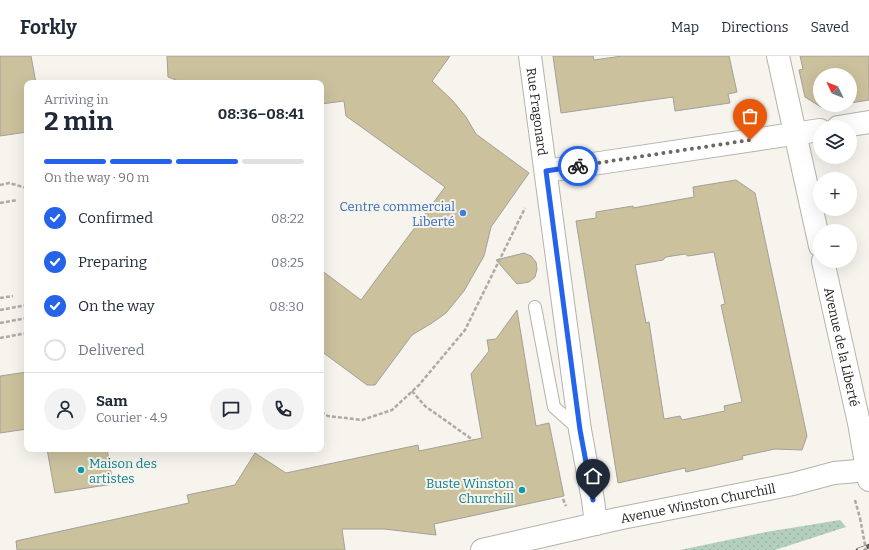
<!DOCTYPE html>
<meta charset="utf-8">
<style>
body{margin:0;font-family:Bitter,serif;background:#f2f2f3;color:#1f2937;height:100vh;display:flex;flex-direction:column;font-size:15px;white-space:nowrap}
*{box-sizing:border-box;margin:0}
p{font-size:13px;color:#747a83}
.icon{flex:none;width:22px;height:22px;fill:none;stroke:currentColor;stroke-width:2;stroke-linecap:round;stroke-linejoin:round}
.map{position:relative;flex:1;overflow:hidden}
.drawer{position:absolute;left:24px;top:24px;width:300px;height:372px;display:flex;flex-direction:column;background:#fff;border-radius:8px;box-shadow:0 4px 16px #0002}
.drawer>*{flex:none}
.needle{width:26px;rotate:313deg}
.fabs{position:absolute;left:813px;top:12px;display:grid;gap:8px}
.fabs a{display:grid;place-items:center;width:44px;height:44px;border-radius:50%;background:#fff;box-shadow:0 4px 16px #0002;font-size:20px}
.pin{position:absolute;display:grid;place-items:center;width:34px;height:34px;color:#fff;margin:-41px -17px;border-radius:50% 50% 50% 0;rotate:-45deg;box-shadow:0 0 4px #0007}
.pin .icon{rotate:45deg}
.courier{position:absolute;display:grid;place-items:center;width:40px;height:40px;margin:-20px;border:3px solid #2563eb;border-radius:50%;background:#fff;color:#222;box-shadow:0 1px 5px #0007}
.head em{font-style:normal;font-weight:700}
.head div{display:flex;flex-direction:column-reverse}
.head{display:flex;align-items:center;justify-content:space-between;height:68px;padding:0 20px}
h1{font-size:26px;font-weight:700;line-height:30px}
.bar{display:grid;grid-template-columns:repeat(4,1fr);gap:6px 4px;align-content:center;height:48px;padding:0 20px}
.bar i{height:5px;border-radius:3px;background:#e0e1e3}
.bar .active{background:#2563eb}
.bar p{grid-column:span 4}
.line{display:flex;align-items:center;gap:10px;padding:0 20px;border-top:1px solid #e0e1e3}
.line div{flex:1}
.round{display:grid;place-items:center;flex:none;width:42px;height:42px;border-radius:21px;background:#f2f2f3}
ol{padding:0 20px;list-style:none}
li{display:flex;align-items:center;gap:12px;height:44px}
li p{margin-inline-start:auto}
li .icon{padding:4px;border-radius:50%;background:#2563eb;color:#fff;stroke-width:4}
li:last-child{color:#747a83}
li i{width:22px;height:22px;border:2px solid #e0e1e3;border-radius:50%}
header{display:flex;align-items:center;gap:24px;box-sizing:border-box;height:56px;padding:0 20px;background:#fff;border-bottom:1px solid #e0e1e3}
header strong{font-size:19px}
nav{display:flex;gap:22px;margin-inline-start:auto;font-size:14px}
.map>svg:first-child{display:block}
.grass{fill:url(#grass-dots)}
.building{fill:#ccc19d;stroke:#a2a099;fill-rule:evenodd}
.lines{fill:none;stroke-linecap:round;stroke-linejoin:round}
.service-casing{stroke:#b4b2ac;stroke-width:14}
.minor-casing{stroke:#b4b2ac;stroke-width:24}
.secondary-casing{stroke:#b4b2ac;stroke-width:24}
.path{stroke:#acaba5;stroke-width:2.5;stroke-dasharray:4 2;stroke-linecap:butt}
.service{stroke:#fff;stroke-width:12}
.minor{stroke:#fff;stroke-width:22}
.secondary{stroke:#fff;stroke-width:22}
.rail-casing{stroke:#5f5e5b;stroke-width:4.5}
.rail{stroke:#f6f4ed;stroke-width:3;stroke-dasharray:9;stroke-linecap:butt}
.path-bridge{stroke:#acaba5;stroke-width:2.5;stroke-dasharray:4 2;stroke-linecap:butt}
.done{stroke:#6a6864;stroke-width:4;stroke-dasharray:0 7.2}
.route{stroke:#2563eb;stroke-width:5}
.shop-dot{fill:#3f7fe0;stroke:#f6f4ed;stroke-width:1.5}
.culture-dot{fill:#0f9aa8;stroke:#f6f4ed;stroke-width:1.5}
.labels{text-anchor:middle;stroke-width:4;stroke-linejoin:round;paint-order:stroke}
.street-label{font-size:13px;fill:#1e1d1b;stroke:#f6f4ed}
.shop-label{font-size:13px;fill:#366cbe;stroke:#f6f4ed;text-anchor:end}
.culture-label{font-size:13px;fill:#0d838f;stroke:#f6f4ed;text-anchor:start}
</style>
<header>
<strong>Forkly</strong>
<nav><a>Map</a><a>Directions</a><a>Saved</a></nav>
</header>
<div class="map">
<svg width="869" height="494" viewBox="0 0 869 494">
<defs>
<pattern id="grass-dots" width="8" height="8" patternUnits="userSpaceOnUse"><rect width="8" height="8" fill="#b4cebd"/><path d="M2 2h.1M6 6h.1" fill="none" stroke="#9ab0a2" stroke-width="1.8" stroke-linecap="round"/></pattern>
</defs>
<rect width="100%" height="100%" fill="#f6f4ed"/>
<!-- grass -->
<path class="grass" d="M840,464l6,7 -71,23h-95l86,-18z"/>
<!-- building -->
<path class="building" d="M0,0h31l5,27h-9v49l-27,4z
M167,0h283l-18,25 21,20 13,16 10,17 53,39 -38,54 -7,29 -20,35 -18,22 -14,10 -20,12 -37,50h-8l-46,-34v-81l40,30 84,-113 -99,-71 -2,-15 -23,3v-21h-137l-16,-6z
M553,0h40l1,4 28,-4h107l8,36 -9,2 2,9 -55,8 -2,-14 -112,16z
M800,0h69v44l-19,3v-28h-30v30h15l-14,2 -16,-10 -6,-27 4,-1z
M736,124l19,13 52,243 -5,14 -27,-1 -33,7 1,3 -57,13 -1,-4 -67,15 -42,-262 20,-3v-6l37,-6v2l61,-11 -1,-10zM714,196l11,52 -4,1 21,97 -18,4 1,5 -43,9 -2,-4 -16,3 -15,-97 -3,1 -11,-58 28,-5 3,-3 19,-3 3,2z
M524,197l7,3 5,6 1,7 -2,8 -6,5 -12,2 -21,-24z
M517,254l19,116 13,-3 15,73 -130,28 2,11 -52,-6h-42l3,21h-328l-1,-9 173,-38 -2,-8 48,-10 20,-32 31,20 132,-28 1,6 63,-13 -11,-64 18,-23 -2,-11 9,-1z
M27,316v57l-27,4v-57z
M47,393h60l6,35 -58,9z"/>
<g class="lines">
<!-- service casing -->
<g class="service-casing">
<path id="service" d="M535,251l19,100 26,23"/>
</g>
<!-- minor casing -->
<g class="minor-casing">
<g id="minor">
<path id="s1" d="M530,0l50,374 13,70 3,24"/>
<path d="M838,71l31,-5"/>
<path d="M546,115l274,-41"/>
<path id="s2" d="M482,494l135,-31 176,-35 41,-11 35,-3"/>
</g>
</g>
<!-- secondary casing -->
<g class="secondary-casing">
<g id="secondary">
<path d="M778,0l42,190"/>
<path id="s3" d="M823,205l36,162 10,57"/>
</g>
</g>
<!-- path -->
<path class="path" d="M0,129l9,-2 18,5
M0,147l17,-3
M0,242l13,-2
M0,254l27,-5
M0,267l27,-5
M0,282l27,-5
M412,335l13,15 48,34
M321,356l7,4 34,4 30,-10 27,-25 46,-55 60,-122
M563,443l3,7
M855,444l5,18"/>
<!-- service -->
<use href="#service" class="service"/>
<!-- minor -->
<use href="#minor" class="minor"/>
<!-- secondary -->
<use href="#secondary" class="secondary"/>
<!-- rail casing -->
<g class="rail-casing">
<path id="rail" d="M858,494l11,-4"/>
</g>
<!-- rail -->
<use href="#rail" class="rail"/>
<!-- path-bridge -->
<path class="path-bridge" d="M860,462l6,32"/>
</g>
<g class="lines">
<!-- done -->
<path class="done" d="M578,110l172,-26"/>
<!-- route -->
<path class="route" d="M578,110l-32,5 34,259 13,70"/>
</g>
<!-- markers -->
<circle class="shop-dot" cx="463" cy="157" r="4"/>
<g class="culture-dot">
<circle cx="81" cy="414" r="4"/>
<circle cx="522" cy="434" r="4"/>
</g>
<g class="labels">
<!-- street labels -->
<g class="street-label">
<text dy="5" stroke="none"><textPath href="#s1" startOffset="56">Rue Fragonard</textPath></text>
<text dy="5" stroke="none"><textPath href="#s3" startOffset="88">Avenue de la Liberté</textPath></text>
<text dy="5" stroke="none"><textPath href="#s2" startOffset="221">Avenue Winston Churchill</textPath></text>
</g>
<!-- shop labels -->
<g class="shop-label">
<text x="455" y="155">Centre commercial<tspan x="455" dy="15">Liberté</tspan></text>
</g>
<!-- culture labels -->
<g class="culture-label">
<text x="89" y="412">Maison des<tspan x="89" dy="15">artistes</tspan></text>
<text x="514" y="432" text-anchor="end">Buste Winston<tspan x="514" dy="15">Churchill</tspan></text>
</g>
</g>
</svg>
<div class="fabs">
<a><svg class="needle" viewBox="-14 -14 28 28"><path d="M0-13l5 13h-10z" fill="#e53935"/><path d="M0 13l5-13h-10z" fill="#747a83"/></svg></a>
<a><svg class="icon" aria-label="layers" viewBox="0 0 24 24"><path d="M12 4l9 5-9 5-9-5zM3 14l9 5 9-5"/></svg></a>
<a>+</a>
<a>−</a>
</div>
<div class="pin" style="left:750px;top:84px;background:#ea580c"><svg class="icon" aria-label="bag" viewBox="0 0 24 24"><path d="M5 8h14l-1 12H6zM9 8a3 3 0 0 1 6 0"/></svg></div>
<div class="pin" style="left:593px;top:444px;background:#1f2937"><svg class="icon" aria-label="home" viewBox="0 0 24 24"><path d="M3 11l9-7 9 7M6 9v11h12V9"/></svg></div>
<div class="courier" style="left:578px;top:110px"><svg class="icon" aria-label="bike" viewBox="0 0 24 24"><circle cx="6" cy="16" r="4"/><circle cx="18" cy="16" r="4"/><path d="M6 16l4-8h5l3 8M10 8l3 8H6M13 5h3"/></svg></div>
<section class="drawer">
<div class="head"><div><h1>2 min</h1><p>Arriving in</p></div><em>08:36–08:41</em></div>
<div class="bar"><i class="active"></i><i class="active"></i><i class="active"></i><i></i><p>On the way · 90 m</p></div>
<ol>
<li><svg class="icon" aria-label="check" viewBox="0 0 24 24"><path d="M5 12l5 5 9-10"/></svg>Confirmed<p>08:22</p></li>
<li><svg class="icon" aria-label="check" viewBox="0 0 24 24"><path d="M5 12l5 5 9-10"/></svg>Preparing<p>08:25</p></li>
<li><svg class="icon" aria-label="check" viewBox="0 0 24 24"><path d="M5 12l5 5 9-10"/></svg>On the way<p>08:30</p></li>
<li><i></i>Delivered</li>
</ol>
<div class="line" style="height:72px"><a class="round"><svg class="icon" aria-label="person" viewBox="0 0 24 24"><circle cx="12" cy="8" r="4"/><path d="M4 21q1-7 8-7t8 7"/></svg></a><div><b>Sam</b><p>Courier · 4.9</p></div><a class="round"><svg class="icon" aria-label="chat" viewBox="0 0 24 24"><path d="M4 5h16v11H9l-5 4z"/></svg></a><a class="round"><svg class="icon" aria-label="phone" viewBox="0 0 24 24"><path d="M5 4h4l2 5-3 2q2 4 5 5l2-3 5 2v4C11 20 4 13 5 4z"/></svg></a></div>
</section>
</div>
